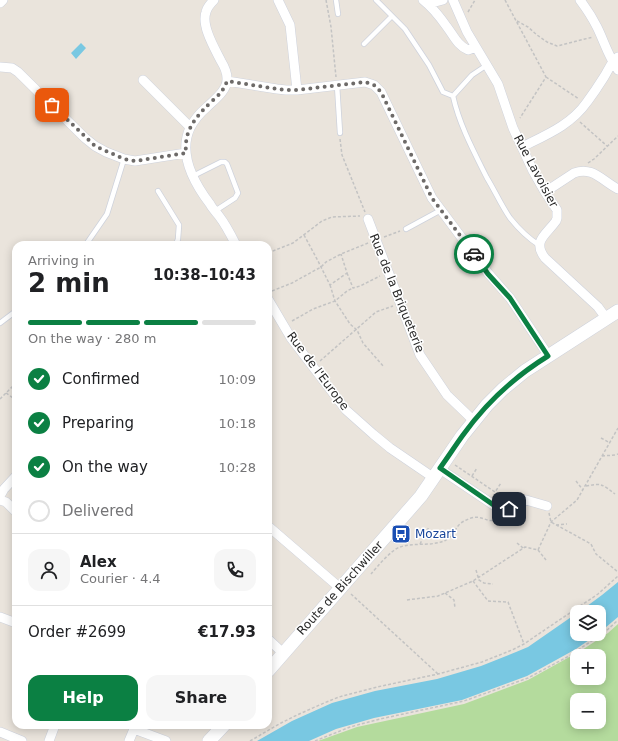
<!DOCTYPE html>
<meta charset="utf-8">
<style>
body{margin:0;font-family:"DejaVu Sans",sans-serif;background:#f6f6f6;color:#202124;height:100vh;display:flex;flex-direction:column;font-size:15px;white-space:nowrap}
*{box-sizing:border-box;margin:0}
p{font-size:13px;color:#757577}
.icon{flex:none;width:22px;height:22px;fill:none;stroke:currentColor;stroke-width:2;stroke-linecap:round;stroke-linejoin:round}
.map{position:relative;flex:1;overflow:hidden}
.details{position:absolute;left:12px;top:241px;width:260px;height:488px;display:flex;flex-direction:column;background:#fff;border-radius:12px;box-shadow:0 2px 10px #0003}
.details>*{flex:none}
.fabs{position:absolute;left:570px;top:605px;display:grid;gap:8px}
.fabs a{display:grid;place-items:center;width:36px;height:36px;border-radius:8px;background:#fff;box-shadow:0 2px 10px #0003;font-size:20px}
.pin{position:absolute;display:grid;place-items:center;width:34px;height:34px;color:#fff;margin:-17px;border-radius:8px;box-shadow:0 2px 6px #0006}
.courier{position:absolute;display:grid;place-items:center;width:40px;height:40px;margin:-20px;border:3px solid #0b8043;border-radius:50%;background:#fff;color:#222;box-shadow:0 1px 5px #0007}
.summary em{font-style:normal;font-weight:700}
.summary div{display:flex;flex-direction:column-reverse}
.summary{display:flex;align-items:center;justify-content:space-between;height:68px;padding:0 16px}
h1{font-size:26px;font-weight:700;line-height:30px}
.bar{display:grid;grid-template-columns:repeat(4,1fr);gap:6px 4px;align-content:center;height:48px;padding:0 16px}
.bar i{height:5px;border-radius:3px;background:#e0e0e0}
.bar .current{background:#0b8043}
.bar p{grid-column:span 4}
.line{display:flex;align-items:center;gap:10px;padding:0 16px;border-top:1px solid #e0e0e0}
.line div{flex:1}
.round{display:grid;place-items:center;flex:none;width:42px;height:42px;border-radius:12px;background:#f6f6f6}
ol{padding:0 16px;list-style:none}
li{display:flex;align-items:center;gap:12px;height:44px}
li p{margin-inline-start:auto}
li .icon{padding:4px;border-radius:50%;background:#0b8043;color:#fff;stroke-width:4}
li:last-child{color:#757577}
li i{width:22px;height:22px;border:2px solid #e0e0e0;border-radius:50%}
.cta{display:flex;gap:8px;margin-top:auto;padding:8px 16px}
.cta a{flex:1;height:46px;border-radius:12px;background:#0b8043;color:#fff;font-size:16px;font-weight:700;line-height:46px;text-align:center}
.cta a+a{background:#f6f6f6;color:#202124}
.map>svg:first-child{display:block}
.green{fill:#b4db9d;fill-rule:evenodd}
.water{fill:#79c8e2}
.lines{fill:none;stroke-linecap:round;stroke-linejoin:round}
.lane-casing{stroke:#ced2dc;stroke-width:6}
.street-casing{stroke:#ced2dc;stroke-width:10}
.secondary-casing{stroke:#ced2dc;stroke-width:14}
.path{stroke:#c3c3c3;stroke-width:1.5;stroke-dasharray:3 2;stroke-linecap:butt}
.lane{stroke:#fff;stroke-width:4.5}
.street{stroke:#fff;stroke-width:9}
.secondary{stroke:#fff;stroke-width:13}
.done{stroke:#6d6a68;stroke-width:4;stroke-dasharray:0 7.2}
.route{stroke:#0b8043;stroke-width:5}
.labels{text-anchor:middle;stroke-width:3;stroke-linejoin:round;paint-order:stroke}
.street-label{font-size:12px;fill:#292929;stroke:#fff}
.transit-label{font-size:12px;fill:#164399;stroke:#fff;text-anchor:start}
</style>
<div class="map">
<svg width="618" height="741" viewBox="0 0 618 741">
<rect width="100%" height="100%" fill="#eae4dc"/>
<!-- green -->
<path class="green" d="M618,624v117h-300l39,-14 107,-23 64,-24 54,-30 26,-17zM577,656h22v22h-22zM577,700h22v22h-22z"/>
<!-- water -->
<path class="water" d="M81,43l5,5 -10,11 -5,-6z
M618,582v35l-19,16v-21h-20l23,-17z
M577,613v21h21l-22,15 -49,27 -65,24 -88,18 -38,11 -27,12h-52l35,-20 40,-18 43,-12 62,-12 44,-13 35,-14 12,-5z"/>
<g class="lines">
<!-- lane casing -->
<g class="lane-casing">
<path id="lane" d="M336,0l2,14
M376,0l29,29 24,36 14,27 10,4
M364,44l28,-28
M487,65l-15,10 -19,21c6,28 21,56 34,82 8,13 14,27 23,40 8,10 18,20 29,27
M337,85l3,48
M193,176l28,-14h4l2,2 11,29 -3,5 -20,13
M158,191l21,34 -1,14 -2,6
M406,229l35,-19
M87,243l20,-29 17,-55
M0,323l16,-12"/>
</g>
<!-- street casing -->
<g class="street-casing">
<path id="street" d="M214,0c-3,3 -7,8 -8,12 -5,14 9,37 15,49 3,5 6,11 6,17 1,12 -13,22 -20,29 -7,6 -13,13 -17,21 -12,26 4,55 20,76 2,4 6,8 9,12 7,9 12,19 17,29
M278,0l12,25 7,65
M423,0c9,7 17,17 24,27 7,9 10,18 21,23l8,-3
M453,0l14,32 31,52 15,44 20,43 12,21 12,18v8l-1,3c-10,14 -24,20 -11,37l53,49 8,11
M580,0c6,8 12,17 17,27 7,14 11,29 21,43
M0,3l3,-3
M428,4l15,-4
M0,67l12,1 6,4 67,66 10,8 11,6 18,7 11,2 51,-8
M143,80l47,47
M227,81l50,8 9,1h11l68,-8 9,3 7,7 51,106 56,75 22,25 38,57
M522,147c24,-12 49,-22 65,-45 6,-8 12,-17 17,-25 5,-8 7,-15 14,-20
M545,192l29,-19c19,-7 28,8 44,16
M368,219l52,136 27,40 27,26
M268,299l23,39 55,72 27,24 17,14 44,30
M440,469l58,39 11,1 17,-9 21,6
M0,496l4,-7 12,-13
M0,500l6,2 10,10
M268,526l72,62
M0,617l16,6
M268,639l15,14
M0,732l22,9
M49,741l6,-16
M129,741l5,-12 32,12"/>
</g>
<!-- secondary casing -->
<g class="secondary-casing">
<path id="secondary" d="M268,671l153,-175 41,-60 25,-31 16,-16 22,-18 93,-60
M209,741l15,-16"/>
</g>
<!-- path -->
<path class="path" d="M326,0l5,27 5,50
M505,0l41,77 -26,41
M468,12l7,-12
M517,21l11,6 9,8 10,7 10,4 36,-9
M546,77l33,22
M580,122l27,24
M340,139l2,16 23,57
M588,163l6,-4 24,-23
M304,235l14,26 12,24 17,-12 -6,-19
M384,237l16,-6
M268,253l25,-10 29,-22 10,-4 28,-1
M347,273l6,15 7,-2 20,-10
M330,285l5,16 15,23 7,6 6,13 21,24
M272,291l20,-8 29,-16 5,-5 15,-8 27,-11
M292,321l21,-12 22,-8 12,-10 6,-3
M320,361l56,-49 17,-6
M6,393l10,7
M0,399l16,-16
M601,438l9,5
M602,456l13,-1 3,-1
M455,465l40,27 6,-9
M472,476l5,-8
M576,481l7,9
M586,486c16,-3 16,-2 29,8
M549,513l2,9 40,22 5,10 22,18
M556,525l11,-1
M517,543l6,5
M420,544l5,-10 4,-7
M538,550l8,10
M476,570l3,10 5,3 9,1
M371,574c6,-7 20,-24 29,-27 14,-5 32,0 46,-7 3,-2 7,-5 9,-8 1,-2 1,-4 3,-6 3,-4 8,-6 13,-8 13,-4 18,9 28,-2
M473,581l15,20 20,1 16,42
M445,593l9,7 1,8
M351,594l87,80
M407,600l31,-4 35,-15 52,-34 13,3 13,-28 26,-22 41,-72
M250,741l31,-18 16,-8 27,-12 15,-6 38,-10 61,-13 44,-12 30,-12 12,-6 22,-15 52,-35 20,-18
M315,741l35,-14 30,-8 84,-18 64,-23 41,-22 36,-24 13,-12"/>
<!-- lane -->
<use href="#lane" class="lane"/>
<!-- street -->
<use href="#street" class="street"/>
<!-- secondary -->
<use href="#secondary" class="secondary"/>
</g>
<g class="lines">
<!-- done -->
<path class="done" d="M52,105l43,41 29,13 11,2 51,-8c-2,-24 10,-36 26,-52 7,-6 12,-11 15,-20l50,8 9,1h11l68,-8 9,3 7,7 51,106 42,56"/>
<!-- route -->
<path class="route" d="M474,254l14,20 22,24 38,58c-34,21 -62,47 -85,79 -8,11 -15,22 -23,33l58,40 11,1"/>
</g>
<!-- icons -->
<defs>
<g id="bus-square" transform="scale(1)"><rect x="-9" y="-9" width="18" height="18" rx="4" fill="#1a4fb4" stroke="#fff"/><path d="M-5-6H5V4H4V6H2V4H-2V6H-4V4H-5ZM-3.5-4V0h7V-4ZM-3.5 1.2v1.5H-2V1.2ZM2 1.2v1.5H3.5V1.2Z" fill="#fff"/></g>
</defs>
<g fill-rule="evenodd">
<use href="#bus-square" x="401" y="534"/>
</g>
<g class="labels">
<!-- street labels -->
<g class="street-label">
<text transform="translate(536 171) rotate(62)" y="4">Rue Lavoisier</text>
<text transform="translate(397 293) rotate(68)" y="4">Rue de la Briqueterie</text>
<text transform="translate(318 371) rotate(53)" y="4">Rue de l'Europe</text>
<text transform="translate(340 588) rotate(-48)" y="4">Route de Bischwiller</text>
</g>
<!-- transit labels -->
<g class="transit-label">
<text x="415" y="538">Mozart</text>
</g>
</g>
</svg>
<div class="fabs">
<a><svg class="icon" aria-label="layers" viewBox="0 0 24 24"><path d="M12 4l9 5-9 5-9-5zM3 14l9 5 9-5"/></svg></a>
<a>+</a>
<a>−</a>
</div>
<div class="pin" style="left:52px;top:105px;background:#ea580c"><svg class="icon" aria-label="bag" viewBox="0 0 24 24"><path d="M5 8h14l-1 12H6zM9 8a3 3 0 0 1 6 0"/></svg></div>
<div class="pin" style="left:509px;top:509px;background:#1f2937"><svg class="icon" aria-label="home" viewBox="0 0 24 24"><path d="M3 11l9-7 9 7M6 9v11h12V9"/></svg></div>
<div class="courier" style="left:474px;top:254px"><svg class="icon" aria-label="car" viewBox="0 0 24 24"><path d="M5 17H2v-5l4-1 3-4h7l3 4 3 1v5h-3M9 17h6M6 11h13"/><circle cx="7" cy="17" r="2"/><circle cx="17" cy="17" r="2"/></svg></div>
<section class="details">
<div class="summary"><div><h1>2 min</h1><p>Arriving in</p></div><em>10:38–10:43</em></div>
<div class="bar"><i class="current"></i><i class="current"></i><i class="current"></i><i></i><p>On the way · 280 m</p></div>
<ol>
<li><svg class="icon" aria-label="check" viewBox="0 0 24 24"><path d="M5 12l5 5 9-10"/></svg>Confirmed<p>10:09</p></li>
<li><svg class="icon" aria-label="check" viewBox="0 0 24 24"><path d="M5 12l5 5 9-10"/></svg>Preparing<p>10:18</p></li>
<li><svg class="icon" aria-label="check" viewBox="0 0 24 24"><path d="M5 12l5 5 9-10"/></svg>On the way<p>10:28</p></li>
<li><i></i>Delivered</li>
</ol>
<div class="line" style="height:72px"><a class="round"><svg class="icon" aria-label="person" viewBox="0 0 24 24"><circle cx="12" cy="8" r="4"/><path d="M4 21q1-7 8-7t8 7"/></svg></a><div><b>Alex</b><p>Courier · 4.4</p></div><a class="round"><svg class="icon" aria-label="phone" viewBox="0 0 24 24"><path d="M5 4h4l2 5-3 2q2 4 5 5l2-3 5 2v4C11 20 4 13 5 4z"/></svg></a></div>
<div class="line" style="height:52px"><div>Order #2699</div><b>€17.93</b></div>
<div class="cta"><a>Help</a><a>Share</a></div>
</section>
</div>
